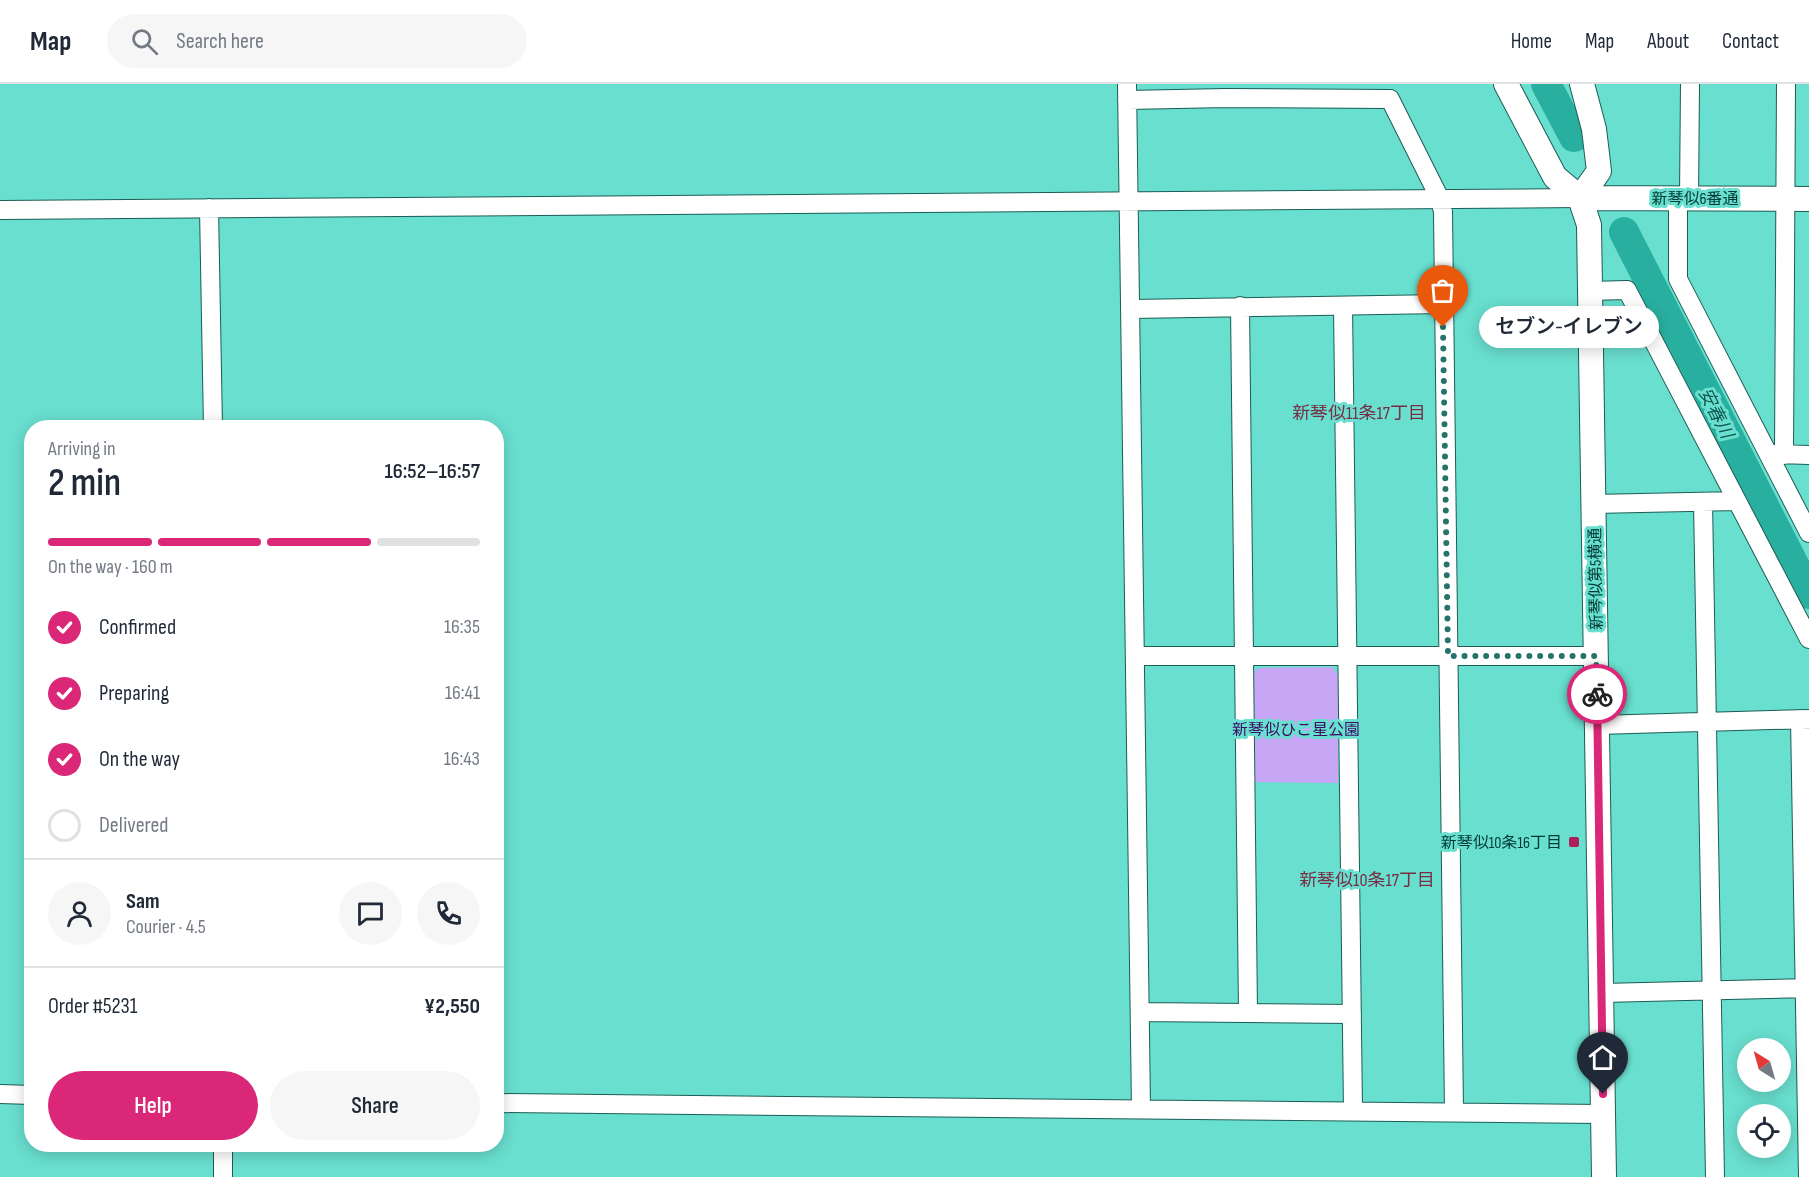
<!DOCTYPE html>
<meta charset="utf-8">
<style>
body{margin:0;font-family:"Sofia Sans Condensed","Noto Sans JP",sans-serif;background:#f6f6f7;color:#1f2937;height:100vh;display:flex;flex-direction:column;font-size:22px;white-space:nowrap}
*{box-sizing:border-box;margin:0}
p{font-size:20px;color:#747a83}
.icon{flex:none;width:33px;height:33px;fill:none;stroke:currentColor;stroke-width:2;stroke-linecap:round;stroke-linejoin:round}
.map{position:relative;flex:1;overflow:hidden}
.drawer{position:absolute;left:24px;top:336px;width:480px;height:732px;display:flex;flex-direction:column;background:#fff;border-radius:24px;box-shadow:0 3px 15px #0003}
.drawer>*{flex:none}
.needle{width:39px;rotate:323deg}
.tools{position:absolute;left:1737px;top:954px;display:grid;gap:12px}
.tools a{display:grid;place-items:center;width:54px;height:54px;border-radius:50%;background:#fff;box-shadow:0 3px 15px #0003;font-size:30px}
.pin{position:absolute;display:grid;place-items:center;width:51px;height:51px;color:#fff;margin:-62px -26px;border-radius:50% 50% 50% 0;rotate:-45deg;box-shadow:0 0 6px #0007}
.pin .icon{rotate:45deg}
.courier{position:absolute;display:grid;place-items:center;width:60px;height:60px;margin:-30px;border:4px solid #db2777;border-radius:50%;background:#fff;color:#222;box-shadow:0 2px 8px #0007}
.bubble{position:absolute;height:42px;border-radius:21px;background:#fff;box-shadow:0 3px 15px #0003;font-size:20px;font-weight:600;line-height:42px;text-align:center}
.head em{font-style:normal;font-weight:600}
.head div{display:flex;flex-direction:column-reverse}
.head{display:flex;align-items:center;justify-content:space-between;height:102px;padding:0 24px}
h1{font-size:39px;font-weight:600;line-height:45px}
.bar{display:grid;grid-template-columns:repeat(4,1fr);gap:9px 6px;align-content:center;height:72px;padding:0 24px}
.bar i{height:8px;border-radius:4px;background:#e0e1e3}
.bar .on{background:#db2777}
.bar p{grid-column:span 4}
.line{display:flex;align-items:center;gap:15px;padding:0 24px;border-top:2px solid #e0e1e3}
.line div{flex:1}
.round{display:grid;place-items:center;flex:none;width:63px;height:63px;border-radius:32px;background:#f6f6f7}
ol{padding:0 24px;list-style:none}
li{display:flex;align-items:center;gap:18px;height:66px}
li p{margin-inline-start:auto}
li .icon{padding:6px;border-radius:50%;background:#db2777;color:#fff;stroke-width:4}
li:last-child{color:#747a83}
li i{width:33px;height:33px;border:3px solid #e0e1e3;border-radius:50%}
.cta{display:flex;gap:12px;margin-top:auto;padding:12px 24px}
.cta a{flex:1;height:69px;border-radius:36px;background:#db2777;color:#fff;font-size:24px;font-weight:600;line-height:69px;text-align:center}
.cta a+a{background:#f6f6f7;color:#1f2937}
header{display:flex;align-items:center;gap:36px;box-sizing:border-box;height:84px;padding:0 30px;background:#fff;border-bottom:2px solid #e0e1e3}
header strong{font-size:28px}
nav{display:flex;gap:33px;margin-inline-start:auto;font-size:21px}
.search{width:420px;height:54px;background:#f6f6f7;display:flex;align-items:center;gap:15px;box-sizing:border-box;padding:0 21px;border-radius:33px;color:#747a83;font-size:22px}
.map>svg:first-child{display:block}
.green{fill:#c8a6f6}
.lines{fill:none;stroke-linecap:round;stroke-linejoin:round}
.river{stroke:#29afa0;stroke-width:30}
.street-casing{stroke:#1c5d55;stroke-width:20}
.secondary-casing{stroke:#1c5d55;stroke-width:26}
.street{stroke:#fff;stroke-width:18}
.secondary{stroke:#fff;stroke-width:24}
.done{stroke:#25736a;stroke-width:6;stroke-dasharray:0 10.8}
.route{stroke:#db2777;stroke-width:8}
.poi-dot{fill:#ad1f58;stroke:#69dfcf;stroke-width:2}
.labels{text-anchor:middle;stroke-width:6;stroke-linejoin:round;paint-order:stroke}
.street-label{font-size:16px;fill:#003933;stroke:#69dfcf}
.park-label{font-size:16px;fill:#3b0c62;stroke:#69dfcf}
.poi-label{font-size:16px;fill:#003933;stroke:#69dfcf;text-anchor:end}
.neighbourhood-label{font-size:18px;fill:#763045;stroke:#69dfcf}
.water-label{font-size:18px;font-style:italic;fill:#115850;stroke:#69dfcf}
</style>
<header>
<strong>Map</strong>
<div class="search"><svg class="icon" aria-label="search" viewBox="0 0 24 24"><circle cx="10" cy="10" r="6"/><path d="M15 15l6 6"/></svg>Search here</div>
<nav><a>Home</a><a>Map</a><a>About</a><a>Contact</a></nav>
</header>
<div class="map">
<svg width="1809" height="1093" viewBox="0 0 1809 1093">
<rect width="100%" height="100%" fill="#69dfcf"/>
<!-- green -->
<path class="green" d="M1332,583l6,8v108l-83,-1 -1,-110 5,-4z"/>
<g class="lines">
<!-- river -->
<path class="river" d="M1546,0l28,53
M1624,148l185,362"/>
<!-- street casing -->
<g class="street-casing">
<path id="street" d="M1127,0l14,1025
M1127,16l99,-2 164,1 50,100 3,13 11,900
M1689,114l1,-114
M1678,115v80l131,254
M209,124l4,220
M0,126l1580,-12
M1590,207l37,-1 182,349
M1240,222l8,706
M1343,222l10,805
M1131,225l312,-5
M1775,370l34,1
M1784,371l2,-371
M1703,418l12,675
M1593,420l144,-3
M1137,572h459
M1800,635l8,458
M1597,641l212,-6
M1602,909l207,-5
M1140,928l212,2
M0,1010l32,1
M496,1019l1107,11
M223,1060v33"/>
</g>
<!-- secondary casing -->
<g class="secondary-casing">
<path id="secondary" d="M1506,0l49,93 25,21 9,27 15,952
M1580,114l229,1
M1580,114l19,-27 -5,-42 -12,-45"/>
</g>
<!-- street -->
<use href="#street" class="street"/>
<!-- secondary -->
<use href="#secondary" class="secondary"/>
</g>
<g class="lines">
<!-- done -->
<path class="done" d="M1443,243l5,329h148l1,38"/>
<!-- route -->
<path class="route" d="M1597,610l6,400"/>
</g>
<!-- markers -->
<rect class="poi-dot" x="1568" y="752" width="12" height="12" rx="3"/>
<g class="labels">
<!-- street labels -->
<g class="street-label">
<text x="1695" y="120">新琴似6番通</text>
<text transform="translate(1595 495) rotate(-91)" y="6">新琴似第5横通</text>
</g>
<!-- park labels -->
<g class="park-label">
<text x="1296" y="651">新琴似ひこ星公園</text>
</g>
<!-- poi labels -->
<g class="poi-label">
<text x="1562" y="764">新琴似10条16丁目</text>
</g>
<!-- neighbourhood labels -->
<g class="neighbourhood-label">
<text x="1359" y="335">新琴似11条17丁目</text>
<text x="1367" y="802">新琴似10条17丁目</text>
</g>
<!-- water labels -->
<g class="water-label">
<text transform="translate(1716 329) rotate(63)" y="6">安春川</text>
</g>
</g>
</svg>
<div class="tools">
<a><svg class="needle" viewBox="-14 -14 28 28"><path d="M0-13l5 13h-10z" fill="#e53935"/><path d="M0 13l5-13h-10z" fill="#747a83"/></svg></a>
<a><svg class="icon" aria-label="locate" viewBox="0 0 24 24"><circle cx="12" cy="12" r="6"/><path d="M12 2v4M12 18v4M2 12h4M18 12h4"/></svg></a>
</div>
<div class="pin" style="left:1443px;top:243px;background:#ea580c"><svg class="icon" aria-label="bag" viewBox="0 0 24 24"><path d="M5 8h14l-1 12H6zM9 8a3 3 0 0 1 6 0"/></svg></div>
<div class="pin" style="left:1603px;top:1010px;background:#1f2937"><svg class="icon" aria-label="home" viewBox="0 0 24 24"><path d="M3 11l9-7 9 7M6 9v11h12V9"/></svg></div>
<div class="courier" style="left:1597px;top:610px"><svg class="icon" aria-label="bike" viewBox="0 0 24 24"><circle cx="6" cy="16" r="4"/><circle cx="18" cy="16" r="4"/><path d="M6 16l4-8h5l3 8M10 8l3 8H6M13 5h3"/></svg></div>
<div class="bubble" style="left:1479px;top:222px;width:180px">セブン-イレブン</div>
<section class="drawer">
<div class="head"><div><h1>2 min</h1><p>Arriving in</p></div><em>16:52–16:57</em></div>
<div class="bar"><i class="on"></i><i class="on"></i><i class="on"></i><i></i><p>On the way · 160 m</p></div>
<ol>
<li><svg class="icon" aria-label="check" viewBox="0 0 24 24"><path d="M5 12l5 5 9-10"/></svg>Confirmed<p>16:35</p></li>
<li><svg class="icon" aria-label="check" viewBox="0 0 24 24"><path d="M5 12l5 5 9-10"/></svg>Preparing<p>16:41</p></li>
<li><svg class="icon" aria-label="check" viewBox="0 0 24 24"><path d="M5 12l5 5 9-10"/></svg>On the way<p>16:43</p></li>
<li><i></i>Delivered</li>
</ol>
<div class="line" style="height:108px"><a class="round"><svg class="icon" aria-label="person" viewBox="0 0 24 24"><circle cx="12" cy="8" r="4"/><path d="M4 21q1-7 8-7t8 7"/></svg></a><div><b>Sam</b><p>Courier · 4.5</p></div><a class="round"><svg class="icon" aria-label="chat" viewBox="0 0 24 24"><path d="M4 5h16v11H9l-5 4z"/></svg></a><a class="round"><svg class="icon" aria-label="phone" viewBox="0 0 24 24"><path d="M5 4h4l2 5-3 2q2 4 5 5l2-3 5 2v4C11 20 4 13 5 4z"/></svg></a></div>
<div class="line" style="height:78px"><div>Order #5231</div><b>¥2,550</b></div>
<div class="cta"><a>Help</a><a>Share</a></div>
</section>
</div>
